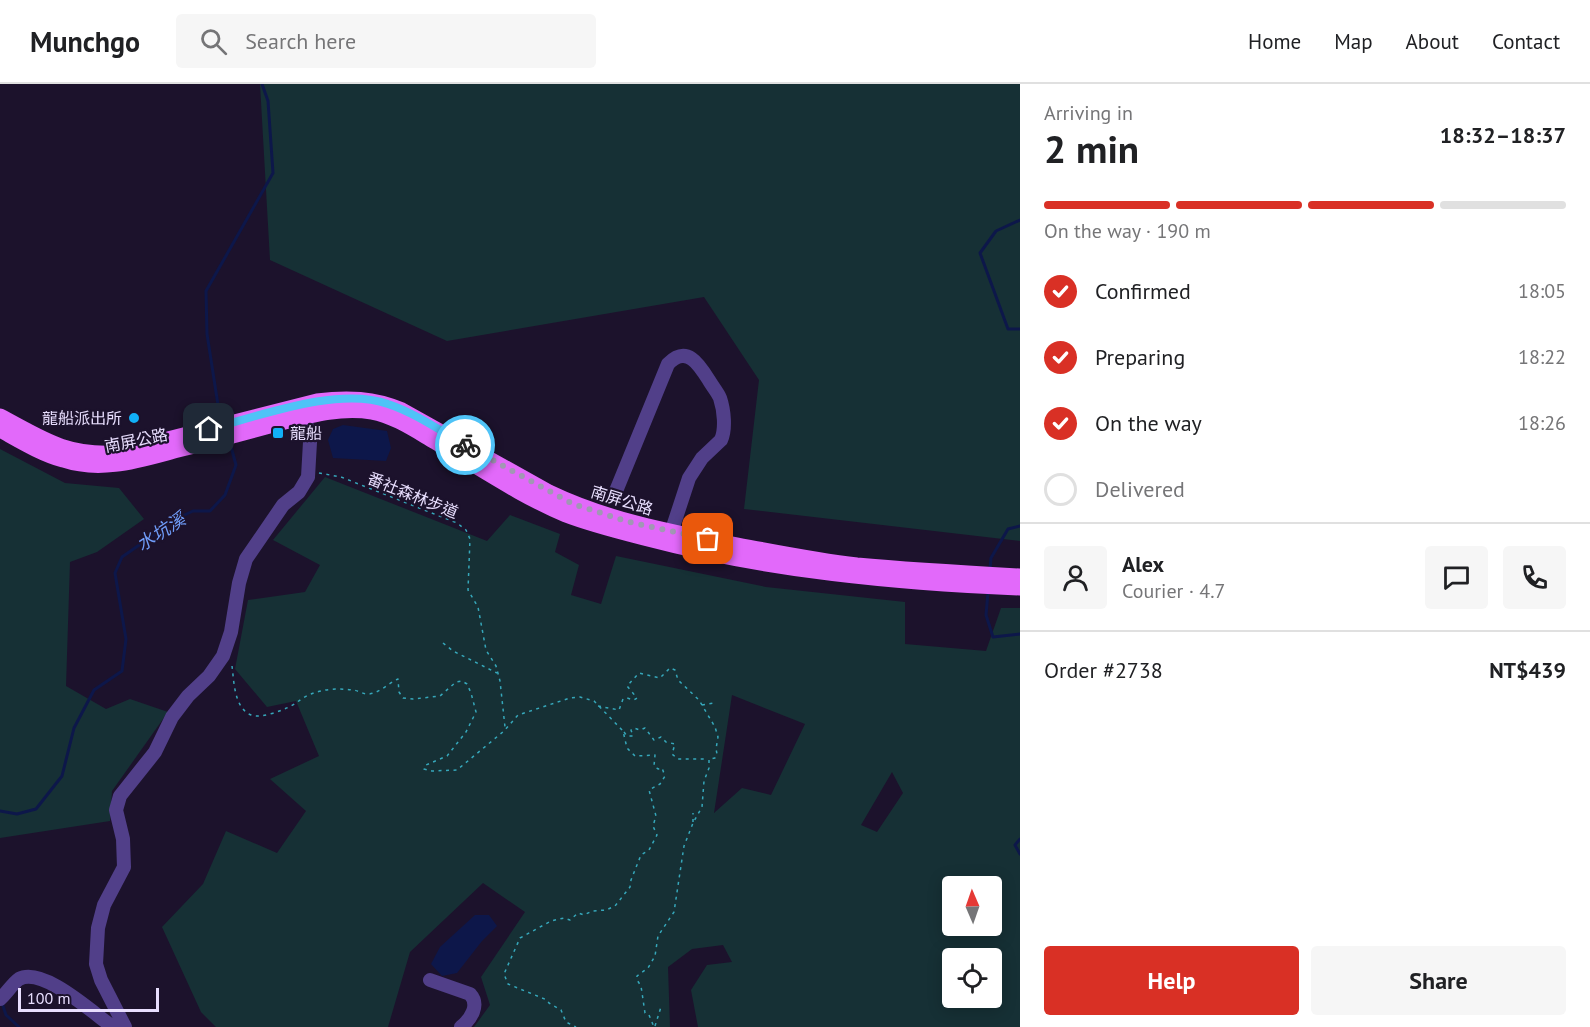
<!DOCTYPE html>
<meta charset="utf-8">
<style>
body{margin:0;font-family:"PT Sans","Noto Sans TC",sans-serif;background:#f6f6f6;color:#202124;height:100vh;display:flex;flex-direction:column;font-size:22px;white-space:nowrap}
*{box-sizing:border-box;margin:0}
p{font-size:20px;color:#757577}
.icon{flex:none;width:33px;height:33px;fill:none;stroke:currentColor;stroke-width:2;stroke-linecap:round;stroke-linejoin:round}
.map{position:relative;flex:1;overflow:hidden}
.sheet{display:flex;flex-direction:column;background:#fff;width:570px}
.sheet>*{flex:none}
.needle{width:39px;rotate:358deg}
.buttons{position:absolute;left:942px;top:792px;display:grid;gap:12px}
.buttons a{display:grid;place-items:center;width:60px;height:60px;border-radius:6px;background:#fff;box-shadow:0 3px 15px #0003;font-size:30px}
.scale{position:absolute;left:18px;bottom:15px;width:141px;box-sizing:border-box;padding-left:6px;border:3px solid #e8defe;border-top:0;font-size:16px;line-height:21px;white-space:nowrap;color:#e8defe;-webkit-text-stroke:4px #1c122c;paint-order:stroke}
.pin{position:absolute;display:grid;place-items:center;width:51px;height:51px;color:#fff;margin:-26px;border-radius:12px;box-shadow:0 3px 9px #0006}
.courier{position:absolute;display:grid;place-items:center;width:60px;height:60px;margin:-30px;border:4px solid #4fc3f7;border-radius:50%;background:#fff;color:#222;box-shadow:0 2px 8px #0007}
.headline em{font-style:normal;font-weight:700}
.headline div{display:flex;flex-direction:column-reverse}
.headline{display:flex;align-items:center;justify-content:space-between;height:102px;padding:0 24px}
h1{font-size:39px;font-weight:700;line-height:45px}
.bar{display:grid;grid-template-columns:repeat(4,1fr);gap:9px 6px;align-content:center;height:72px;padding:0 24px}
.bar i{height:8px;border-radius:4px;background:#e0e0e0}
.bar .current{background:#d93025}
.bar p{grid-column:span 4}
.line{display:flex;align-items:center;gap:15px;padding:0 24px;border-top:2px solid #e0e0e0}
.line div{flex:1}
.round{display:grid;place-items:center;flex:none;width:63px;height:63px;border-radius:6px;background:#f6f6f6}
ol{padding:0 24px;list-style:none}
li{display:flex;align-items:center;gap:18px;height:66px}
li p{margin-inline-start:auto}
li .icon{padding:6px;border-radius:50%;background:#d93025;color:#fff;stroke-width:4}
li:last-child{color:#757577}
li i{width:33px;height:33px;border:3px solid #e0e0e0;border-radius:50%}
.action{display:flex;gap:12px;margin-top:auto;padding:12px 24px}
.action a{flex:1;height:69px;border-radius:6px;background:#d93025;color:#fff;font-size:24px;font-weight:700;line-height:69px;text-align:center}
.action a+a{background:#f6f6f6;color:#202124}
header{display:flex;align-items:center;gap:36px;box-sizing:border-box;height:84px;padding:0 30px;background:#fff;border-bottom:2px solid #e0e0e0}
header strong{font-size:28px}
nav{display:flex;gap:33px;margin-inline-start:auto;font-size:21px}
.search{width:420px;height:54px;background:#f6f6f6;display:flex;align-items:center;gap:15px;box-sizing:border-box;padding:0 21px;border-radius:6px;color:#757577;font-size:22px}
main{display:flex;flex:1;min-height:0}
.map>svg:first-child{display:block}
.green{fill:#163035;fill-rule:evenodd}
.water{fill:#0d174a}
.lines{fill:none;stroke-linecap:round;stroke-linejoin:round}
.stream{stroke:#0d174a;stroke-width:3}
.path{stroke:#36a7ba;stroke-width:1.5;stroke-dasharray:3 4.5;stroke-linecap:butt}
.minor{stroke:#513f89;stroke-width:14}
.major{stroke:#e269fa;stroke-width:15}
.done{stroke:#a197b4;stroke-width:6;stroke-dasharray:0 10.8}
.route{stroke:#4fc3f7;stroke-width:8}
.poi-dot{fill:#11b0f7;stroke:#1c122c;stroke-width:2}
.labels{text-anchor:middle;stroke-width:4.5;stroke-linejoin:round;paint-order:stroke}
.poi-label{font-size:16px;fill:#e8defe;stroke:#1c122c;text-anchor:end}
.street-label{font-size:16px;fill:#e8defe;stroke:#1c122c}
.water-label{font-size:18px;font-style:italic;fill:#709dfa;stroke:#1c122c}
</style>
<header>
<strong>Munchgo</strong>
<div class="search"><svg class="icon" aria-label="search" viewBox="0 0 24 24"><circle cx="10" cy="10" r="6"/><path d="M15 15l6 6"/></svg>Search here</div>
<nav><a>Home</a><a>Map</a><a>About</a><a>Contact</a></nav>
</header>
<main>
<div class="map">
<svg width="1020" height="943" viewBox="0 0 1020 943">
<rect width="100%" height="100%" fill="#1c122c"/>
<!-- green -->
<path class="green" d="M260,0h760v457l-276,-32 15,-129 -55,-83 -257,44 -177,-81z
M0,365l65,34 54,5 25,31 -47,33 -27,10 -4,124 40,23 24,-10 38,13 -56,79 -2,30 -110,17z
M325,393l162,64 23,-26 50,19 -5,18 24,13 -8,30 30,9 15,-48 150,31 139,15v42l81,7 15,-43h19v419h-322l-7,-37 16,-25 25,-3 -9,-17 -31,4 -24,18 2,60h-196l16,-22 -9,-28 44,-65 -42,-29 -73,69 -22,75h-172l-15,-15 -39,-85 41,-43 23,-53 51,22 29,-42 -36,-32 49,-23 -23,-55 -29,6 -32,-38 13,-69 57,-8 15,-27 -47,-25zM732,611l73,29 -34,71 -29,-7 -28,25zM892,688l11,21 -26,39 -16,-7zM992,802v40h-40v-40zM992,874v40h-40v-40z"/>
<!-- water -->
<path class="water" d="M343,341l44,6 4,17 -5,13 -53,-3 -5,-18 5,-11z
M475,831h14l8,11 -15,15 -25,32 -15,3 -11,-12 9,-17z"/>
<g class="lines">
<!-- stream -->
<path class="stream" d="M1020,136l-24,11 -16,22 28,76h12
M223,335l-5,-14 -11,-71 -1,-43 67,-118 -5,-72 -6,-17
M990,485l1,-11 17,-29 12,-3
M988,508l-2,23 7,22 27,-3
M0,727l17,3 19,-5 26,-33 12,-48 20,-38 28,-19 4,-32 -11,-66 7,-16 56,-39 15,-7h17l15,-16 11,-30 -6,-22
M1020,755l-5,6 5,9
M2,919l4,12 13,12"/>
<!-- path -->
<path class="path" d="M319,389l22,4 116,46 9,7 4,9 -2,51 10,17 8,43 10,16 4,15 5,46
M443,559l10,8 44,22
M232,582c2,15 2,42 19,49 10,4 32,-5 40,-9 7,-4 12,-9 20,-12 12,-5 28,-6 41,-4 5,0 9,3 14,4 12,1 22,-11 32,-15l1,13 4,6 10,1 27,-3 16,-14 6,-1 5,3 4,9 5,19 -10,20 -19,24 -21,9 -2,4 8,2 25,-1 47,-39 14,-16 52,-17 10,-1 14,4 29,30 4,17 8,8 20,-1 -1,11 4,3 4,-1 3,8 -5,8 -11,6 7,26 -3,10 4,9 -8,15 -8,5 -10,25 -1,7 -15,19 -9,4 -14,1 -8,4 -6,-2 -8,7 -6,-2 -13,3 -31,17 -16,36 4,10 39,16 2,3 12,7 5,12 10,5
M702,621l12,-2
M598,622l21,4 4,-11 4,-1 7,2 3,-2 -10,-12 12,-13 21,5 10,-10 5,2 3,10 21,20 16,27 3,10 -2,12 1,5 -2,4 -6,1v9l-5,13 -2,26 -9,16 -9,23 -10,66 -16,24 -3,20 -7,12 -11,8v4l4,6 4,27 4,2 5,12
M624,648l3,4h6l-2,-6 3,-2 6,2 5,-2 9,12 7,-3 5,5 9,2 -3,10 6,5h30
M693,738v-9
M655,942l6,-19"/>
<!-- minor -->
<path class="minor" d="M616,407l52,-127c20,-20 32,2 42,18 3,5 8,11 10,16 4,12 6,31 1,42l-19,18 -13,20 -21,64
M430,896l40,14c10,11 1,25 -9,33
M0,915c6,-5 13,-16 19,-20 24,-13 75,35 94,48
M125,943l-24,-47 -5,-16 2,-36 6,-23 20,-38 -1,-28 -7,-29 4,-14 35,-44 17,-35 16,-21 21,-20 14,-20 8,-24 8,-49 7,-24 37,-54 16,-13 9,-15 2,-35 -7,-35"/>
<!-- major -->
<path class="major" d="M0,332c42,22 64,39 113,37l204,-52c30,-4 57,-3 85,9l147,82c56,27 117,39 178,51 43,8 87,17 130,22 54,5 108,8 163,11
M0,346c20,11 41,24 63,30 39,13 77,0 115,-10 33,-8 66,-17 99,-26 32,-8 61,-17 95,-12 22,4 44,19 63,30 42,24 85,54 131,73 26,10 55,17 82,24 122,32 247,44 372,49"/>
</g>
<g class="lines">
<!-- done -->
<path class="done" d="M465,361l108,59 56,18 79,17"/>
<!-- route -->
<path class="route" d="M209,345c51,-13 129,-43 179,-25 27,9 53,27 77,41"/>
</g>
<!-- markers -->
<g class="poi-dot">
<circle cx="134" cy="334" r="6"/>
<rect x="272" y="343" width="12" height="12" rx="3"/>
</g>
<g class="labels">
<!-- poi labels -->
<g class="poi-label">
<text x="122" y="340">龍船派出所</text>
<text x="290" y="355" text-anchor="start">龍船</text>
</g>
<!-- street labels -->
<g class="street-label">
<text transform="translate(136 356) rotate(-11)" y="6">南屏公路</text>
<text transform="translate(413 411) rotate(22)" y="6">番社森林步道</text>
<text transform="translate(622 416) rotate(17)" y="6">南屏公路</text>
</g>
<!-- water labels -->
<g class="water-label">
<text transform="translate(161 448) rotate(-33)" y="6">水坑溪</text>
</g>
</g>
</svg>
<div class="buttons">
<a><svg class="needle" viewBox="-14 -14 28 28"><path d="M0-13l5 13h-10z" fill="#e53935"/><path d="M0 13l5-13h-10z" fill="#757577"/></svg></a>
<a><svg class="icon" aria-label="locate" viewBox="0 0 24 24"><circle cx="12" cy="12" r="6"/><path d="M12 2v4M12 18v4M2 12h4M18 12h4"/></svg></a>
</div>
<div class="scale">100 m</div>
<div class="pin" style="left:708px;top:455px;background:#ea580c"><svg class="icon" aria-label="bag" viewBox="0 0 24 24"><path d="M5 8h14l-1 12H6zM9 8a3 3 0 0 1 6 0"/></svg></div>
<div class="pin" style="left:209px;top:345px;background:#1f2937"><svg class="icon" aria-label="home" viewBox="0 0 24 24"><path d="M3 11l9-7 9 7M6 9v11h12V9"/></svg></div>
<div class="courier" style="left:465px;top:361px"><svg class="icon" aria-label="bike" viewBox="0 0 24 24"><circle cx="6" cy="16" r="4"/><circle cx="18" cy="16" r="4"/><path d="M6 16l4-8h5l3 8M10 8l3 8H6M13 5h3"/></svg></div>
</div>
<section class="sheet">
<div class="headline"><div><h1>2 min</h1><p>Arriving in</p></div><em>18:32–18:37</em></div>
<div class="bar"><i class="current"></i><i class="current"></i><i class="current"></i><i></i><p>On the way · 190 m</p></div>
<ol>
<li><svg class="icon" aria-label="check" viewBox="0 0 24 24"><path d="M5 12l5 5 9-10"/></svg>Confirmed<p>18:05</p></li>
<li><svg class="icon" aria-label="check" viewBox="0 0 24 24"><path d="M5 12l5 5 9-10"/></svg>Preparing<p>18:22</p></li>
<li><svg class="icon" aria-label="check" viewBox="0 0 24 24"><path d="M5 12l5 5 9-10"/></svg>On the way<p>18:26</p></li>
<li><i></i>Delivered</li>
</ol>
<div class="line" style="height:108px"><a class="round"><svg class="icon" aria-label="person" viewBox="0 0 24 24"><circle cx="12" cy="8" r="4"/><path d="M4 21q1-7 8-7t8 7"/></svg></a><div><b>Alex</b><p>Courier · 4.7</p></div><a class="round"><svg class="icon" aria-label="chat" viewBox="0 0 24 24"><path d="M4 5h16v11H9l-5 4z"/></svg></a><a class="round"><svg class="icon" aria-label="phone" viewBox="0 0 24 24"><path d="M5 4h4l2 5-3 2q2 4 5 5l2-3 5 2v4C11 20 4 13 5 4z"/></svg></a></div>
<div class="line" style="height:78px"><div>Order #2738</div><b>NT$439</b></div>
<div class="action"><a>Help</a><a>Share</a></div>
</section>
</main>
